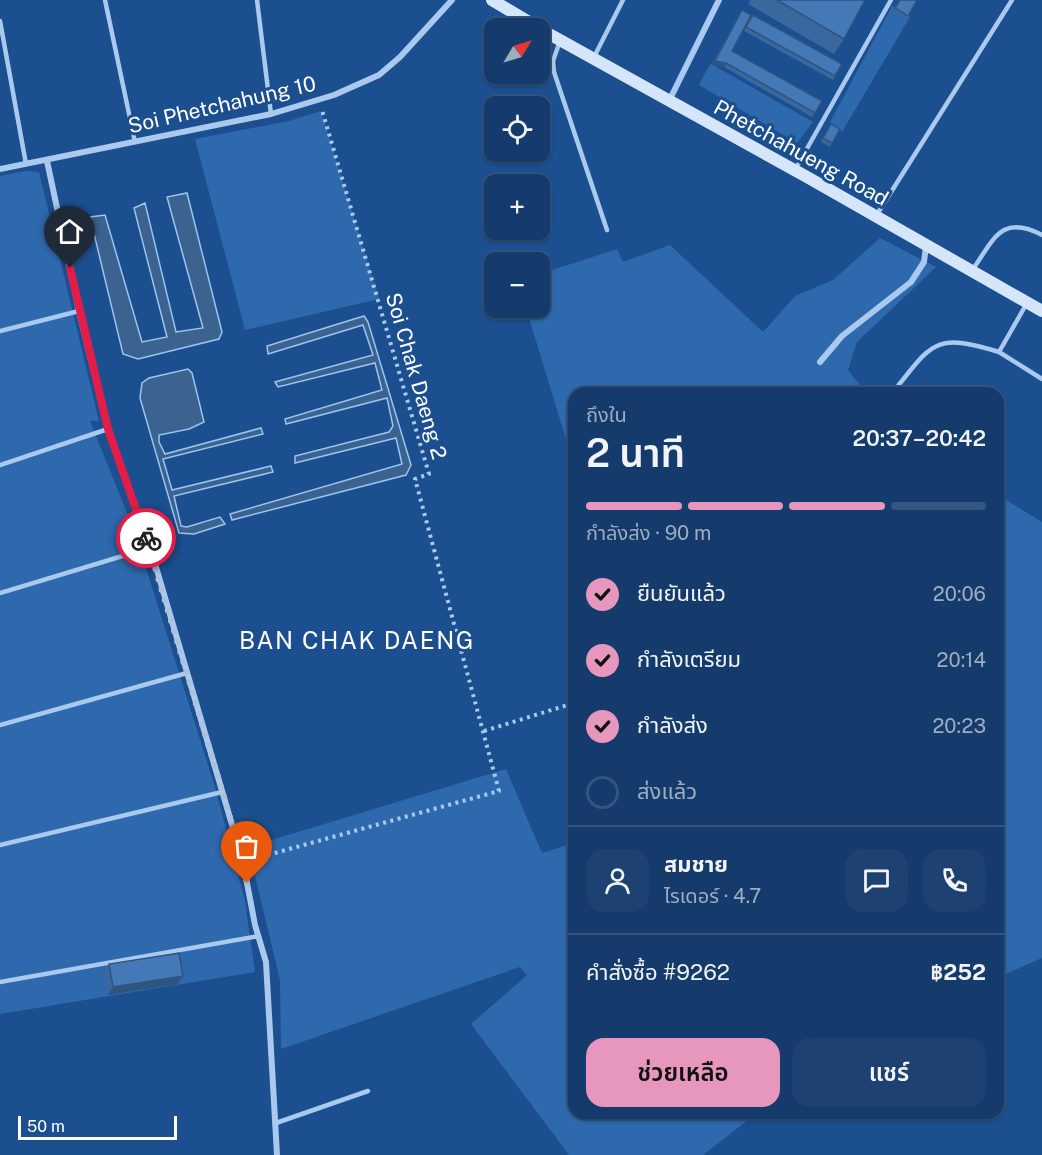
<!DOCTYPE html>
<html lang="th">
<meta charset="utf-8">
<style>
body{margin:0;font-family:"Public Sans","Noto Sans Thai",sans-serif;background:#1d4271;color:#f1f3f6;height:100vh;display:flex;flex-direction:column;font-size:22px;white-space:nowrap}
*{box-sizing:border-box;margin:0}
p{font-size:20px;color:#9dadc1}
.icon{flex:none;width:33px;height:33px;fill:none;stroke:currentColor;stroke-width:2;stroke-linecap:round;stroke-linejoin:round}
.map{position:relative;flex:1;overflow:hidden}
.sheet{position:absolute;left:568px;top:387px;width:436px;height:732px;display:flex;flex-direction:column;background:#143b6b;border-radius:18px;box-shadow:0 2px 4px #0004,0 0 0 2px #33557e}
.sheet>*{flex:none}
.needle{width:39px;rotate:52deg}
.tools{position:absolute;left:484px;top:18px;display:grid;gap:12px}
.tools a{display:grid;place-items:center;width:66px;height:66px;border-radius:12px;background:#143b6b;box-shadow:0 2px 4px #0004,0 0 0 2px #33557e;font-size:30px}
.scale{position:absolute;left:18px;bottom:15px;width:159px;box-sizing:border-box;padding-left:6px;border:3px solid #fff;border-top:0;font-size:16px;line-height:21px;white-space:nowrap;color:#fff;-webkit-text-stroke:4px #1b4f8f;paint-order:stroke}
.pin{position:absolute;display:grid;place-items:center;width:51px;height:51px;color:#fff;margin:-62px -26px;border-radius:50% 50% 50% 0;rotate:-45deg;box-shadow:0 0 6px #0007}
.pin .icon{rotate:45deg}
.courier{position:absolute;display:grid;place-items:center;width:60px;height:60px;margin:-30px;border:4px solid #e11d48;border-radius:50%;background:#fff;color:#222;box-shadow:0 2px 8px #0007}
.overview em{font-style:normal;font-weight:600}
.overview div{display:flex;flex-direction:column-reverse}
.overview{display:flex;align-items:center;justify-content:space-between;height:102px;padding:0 18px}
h1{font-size:39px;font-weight:600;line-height:45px}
.bar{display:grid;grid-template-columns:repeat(4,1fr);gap:9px 6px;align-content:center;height:72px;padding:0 18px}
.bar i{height:8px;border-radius:4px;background:#33557e}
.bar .current{background:#e797bd}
.bar p{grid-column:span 4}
.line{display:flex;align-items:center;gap:15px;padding:0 18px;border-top:2px solid #33557e}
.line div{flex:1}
.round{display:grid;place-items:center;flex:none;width:63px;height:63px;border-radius:18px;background:#1d4271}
ol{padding:0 18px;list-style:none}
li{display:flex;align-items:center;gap:18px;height:66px}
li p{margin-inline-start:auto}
li .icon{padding:6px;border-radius:50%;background:#e797bd;color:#111;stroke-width:4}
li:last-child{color:#9dadc1}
li i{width:33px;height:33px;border:3px solid #33557e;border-radius:50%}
.primary-button{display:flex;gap:12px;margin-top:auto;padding:12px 18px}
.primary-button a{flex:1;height:69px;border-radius:18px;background:#e797bd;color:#111;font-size:24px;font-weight:600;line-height:69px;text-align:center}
.primary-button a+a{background:#1d4271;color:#f1f3f6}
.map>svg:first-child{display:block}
.green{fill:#2e69ad}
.water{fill:#3c6290;stroke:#9cc4f0;stroke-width:1.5}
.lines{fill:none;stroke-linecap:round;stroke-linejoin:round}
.path{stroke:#a9c9ee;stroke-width:4;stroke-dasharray:3 4.5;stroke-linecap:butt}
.service{stroke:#a9c9ee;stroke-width:4.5}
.minor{stroke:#a9c9ee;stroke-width:6}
.secondary{stroke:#d6e6fa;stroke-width:12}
.wall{fill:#3a679d}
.shaded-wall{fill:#305480}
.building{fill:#4478b7;stroke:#305480;stroke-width:1.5}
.done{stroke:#afc1d8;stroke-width:6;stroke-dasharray:0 10.8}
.route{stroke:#e11d48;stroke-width:8}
.labels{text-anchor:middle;stroke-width:6;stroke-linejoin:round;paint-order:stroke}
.street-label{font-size:21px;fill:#fff;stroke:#1b4f8f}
.quarter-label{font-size:24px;letter-spacing:1.5px;fill:#fff;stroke:#1b4f8f}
</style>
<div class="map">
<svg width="1042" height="1155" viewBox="0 0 1042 1155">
<rect width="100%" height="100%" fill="#1b4f8f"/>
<!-- green -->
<path class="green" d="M892,6l18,11 -68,115 -12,-10z
M710,64l3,1 100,57 -16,21 -98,-58z
M321,111l58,188 -134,31 -50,-191 94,-18z
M25,171l14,1 60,249h-9l44,109 81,257 30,114 10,71 -255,42v-838z
M880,238l56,29 -79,75 -9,28 18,23h-292v52l-6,1 -42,-138h14v-34l77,-25 6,13 47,-17 93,87 32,-36 38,-16z
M1006,500l36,22v436l-43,19v-470z
M506,769l36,84 32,-10v270h183l-54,42h-134l-98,-131 56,-49 -7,-8 -239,82 -1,-69 -32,-133z"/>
<!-- water -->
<path class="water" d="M187,193l35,139 -3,7 -81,20 -15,-5 -33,-137 15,-2 37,127 25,-5 -33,-129 11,-5 31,129 27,-4 -36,-131z
M364,316l4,6 43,143 -5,10 -174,45 -2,-6 172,-50 -6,-26 -101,25v-7l94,-24 4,-6 -6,-28 -101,26 -1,-5 97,-29 -7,-27 -97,24 -3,-5 98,-27 -10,-30 -95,29 -1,-8z
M188,369l4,4 12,49 -15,7 -30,6v7l6,12 96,-26 2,6 -100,25 9,31 99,-24 2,6 -99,24 7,30 6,1 33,-10 5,7 -31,10 -15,-1 -39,-135 2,-15 7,-5z"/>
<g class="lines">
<!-- path -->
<path class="path" d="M484,731l90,-28
M253,859l246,-68 -84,-312 14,-5 -107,-364"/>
<!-- service -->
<path class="service" d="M105,0l30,142
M257,0l14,114
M0,21l26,143
M560,41l-7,20 1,11 53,158
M594,57l29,-57
M796,168l95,-168
M876,216l136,-216
M973,269c21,-30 28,-55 69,-34
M1027,303l-28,49 43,27
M0,331l79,-20
M893,392c40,-49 40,-60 106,-40
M0,465l108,-36
M0,593l149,-45
M0,725l187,-52
M0,845l222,-53
M0,982l259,-46
M276,1123l92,-32"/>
<!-- minor -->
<path class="minor" d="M669,101l50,-101
M47,161l32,150 29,118 48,138 87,295 12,63 11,37 11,193
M0,169l271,-55 63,-19 45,-20 21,-18 52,-57
M820,362l22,-26 69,-54 13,-20 2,-16"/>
<!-- secondary -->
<path class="secondary" d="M492,0l47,28
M540,29l267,148 235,134"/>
</g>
<!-- wall -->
<path class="wall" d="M750,0h115l-21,39 -10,15 -86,-50z
M900,0l8,16 -3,4 -12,-8z
M742,10l-10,41 83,62 -3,4 -88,-50 -12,-3z
M753,15l82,61 -2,4 -89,-49z
M828,128l4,15 -2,4 -9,-5z
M109,964l74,12 -5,8 -70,11 -4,-24z"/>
<!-- shaded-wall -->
<path class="shaded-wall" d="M715,61l11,2 -2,4 -12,-3z
M183,976l-5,8 -70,11 5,-8z"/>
<!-- building -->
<path class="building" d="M777,0h88l-21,39z
M900,0h17l-9,16 -13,-8z
M742,10l9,5 -19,36 90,50 -7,12 -89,-50 -11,-2z
M753,15l89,49 -7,12 -89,-49z
M831,124l9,5 -8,14 -9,-5z
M179,953l4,23 -70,11 -4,-23z"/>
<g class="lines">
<!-- done -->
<path class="done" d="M146,538l87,289 14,56"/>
<!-- route -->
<path class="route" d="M70,268l38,161 38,109"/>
</g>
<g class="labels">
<!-- street labels -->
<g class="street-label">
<text transform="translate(222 105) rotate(-13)" y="7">Soi Phetchahung 10</text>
<text transform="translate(801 153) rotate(29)" y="7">Phetchahueng Road</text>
<text transform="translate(416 376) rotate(74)" y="7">Soi Chak Daeng 2</text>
</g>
<!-- quarter labels -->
<g class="quarter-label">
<text x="357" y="649">BAN CHAK DAENG</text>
</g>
</g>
</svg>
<div class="tools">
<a><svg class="needle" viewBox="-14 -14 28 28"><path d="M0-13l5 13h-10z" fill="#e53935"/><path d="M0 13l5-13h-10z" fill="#9dadc1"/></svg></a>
<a><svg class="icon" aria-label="locate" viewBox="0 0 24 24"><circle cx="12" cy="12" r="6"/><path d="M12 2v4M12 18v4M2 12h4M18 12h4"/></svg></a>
<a>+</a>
<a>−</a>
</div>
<div class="scale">50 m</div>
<div class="pin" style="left:247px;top:883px;background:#ea580c"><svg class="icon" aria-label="bag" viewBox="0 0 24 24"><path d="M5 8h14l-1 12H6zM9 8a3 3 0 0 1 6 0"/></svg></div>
<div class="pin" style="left:70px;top:268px;background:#1f2937"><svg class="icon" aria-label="home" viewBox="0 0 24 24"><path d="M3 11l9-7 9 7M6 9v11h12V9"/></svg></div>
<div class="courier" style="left:146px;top:538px"><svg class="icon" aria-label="bike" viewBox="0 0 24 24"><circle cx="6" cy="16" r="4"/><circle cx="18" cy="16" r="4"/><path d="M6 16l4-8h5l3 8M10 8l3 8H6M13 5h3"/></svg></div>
<section class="sheet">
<div class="overview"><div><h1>2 นาที</h1><p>ถึงใน</p></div><em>20:37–20:42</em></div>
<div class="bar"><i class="current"></i><i class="current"></i><i class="current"></i><i></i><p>กำลังส่ง · 90 m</p></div>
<ol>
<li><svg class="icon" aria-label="check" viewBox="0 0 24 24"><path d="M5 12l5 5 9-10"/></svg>ยืนยันแล้ว<p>20:06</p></li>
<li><svg class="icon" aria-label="check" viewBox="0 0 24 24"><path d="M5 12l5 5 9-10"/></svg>กำลังเตรียม<p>20:14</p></li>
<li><svg class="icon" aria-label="check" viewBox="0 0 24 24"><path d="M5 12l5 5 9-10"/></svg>กำลังส่ง<p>20:23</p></li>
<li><i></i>ส่งแล้ว</li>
</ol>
<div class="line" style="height:108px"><a class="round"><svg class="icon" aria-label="person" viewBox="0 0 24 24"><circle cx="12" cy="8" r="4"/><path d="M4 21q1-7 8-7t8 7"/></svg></a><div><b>สมชาย</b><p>ไรเดอร์ · 4.7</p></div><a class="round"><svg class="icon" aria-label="chat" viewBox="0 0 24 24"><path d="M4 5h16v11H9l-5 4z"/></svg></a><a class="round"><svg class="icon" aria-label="phone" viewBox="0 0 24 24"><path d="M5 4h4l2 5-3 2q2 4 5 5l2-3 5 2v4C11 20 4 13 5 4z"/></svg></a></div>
<div class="line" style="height:78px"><div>คำสั่งซื้อ #9262</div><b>฿252</b></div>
<div class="primary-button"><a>ช่วยเหลือ</a><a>แชร์</a></div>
</section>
</div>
